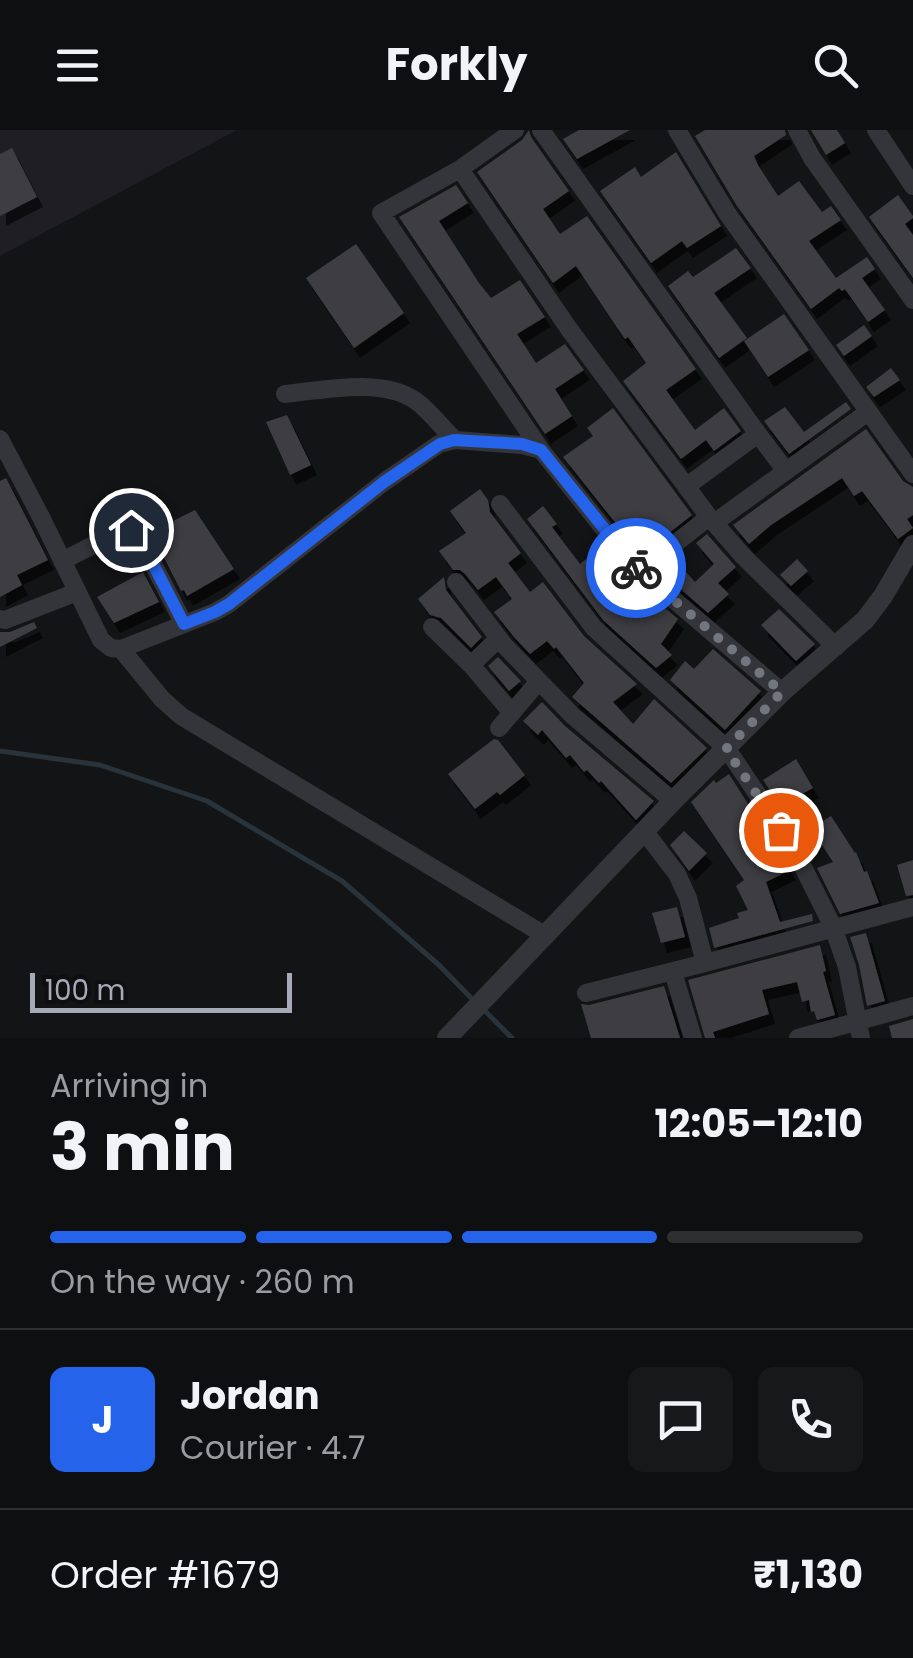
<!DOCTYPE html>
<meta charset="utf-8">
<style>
body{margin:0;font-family:Poppins,sans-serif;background:#171819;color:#f1f3f6;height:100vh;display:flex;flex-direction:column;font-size:38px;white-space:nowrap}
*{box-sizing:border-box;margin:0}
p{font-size:32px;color:#9b9c9f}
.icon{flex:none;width:55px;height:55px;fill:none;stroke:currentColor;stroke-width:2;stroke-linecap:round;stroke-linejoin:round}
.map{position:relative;height:908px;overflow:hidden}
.side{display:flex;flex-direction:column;background:#0e0f10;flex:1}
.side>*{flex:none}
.scale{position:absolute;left:30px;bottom:25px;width:262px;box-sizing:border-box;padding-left:10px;border:5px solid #a4aab7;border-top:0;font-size:28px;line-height:35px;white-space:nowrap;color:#a4aab7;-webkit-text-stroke:8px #0f0f11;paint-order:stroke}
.pin{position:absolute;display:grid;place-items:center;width:85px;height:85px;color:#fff;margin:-42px;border:5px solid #fff;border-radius:50%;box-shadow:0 2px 10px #0007}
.courier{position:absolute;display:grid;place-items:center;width:100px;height:100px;margin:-50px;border:8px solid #2563eb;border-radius:50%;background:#fff;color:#222;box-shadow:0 2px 12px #0007}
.summary em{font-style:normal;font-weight:700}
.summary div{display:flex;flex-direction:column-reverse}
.summary{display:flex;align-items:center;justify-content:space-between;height:170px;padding:0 50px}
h1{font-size:65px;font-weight:700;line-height:75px}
.bar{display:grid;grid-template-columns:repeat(4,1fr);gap:15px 10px;align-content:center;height:120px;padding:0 50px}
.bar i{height:12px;border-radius:8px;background:#2e2f30}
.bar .on{background:#2563eb}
.bar p{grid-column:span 4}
.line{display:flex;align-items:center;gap:25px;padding:0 50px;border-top:2px solid #2e2f30}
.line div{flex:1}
.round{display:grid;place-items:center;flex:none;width:105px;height:105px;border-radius:15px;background:#171819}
header{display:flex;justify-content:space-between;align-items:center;height:130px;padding:0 50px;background:#0e0f10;font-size:45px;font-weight:700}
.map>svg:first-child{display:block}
.built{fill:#1f1f23}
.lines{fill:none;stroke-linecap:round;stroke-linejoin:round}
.stream{stroke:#29333b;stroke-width:5}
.building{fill:#3d3e43;filter:url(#shadow)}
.minor{stroke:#34353b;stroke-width:18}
.tertiary{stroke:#34353b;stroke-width:20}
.done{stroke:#71767f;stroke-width:10;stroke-dasharray:0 18}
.route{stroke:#2563eb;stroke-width:12}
</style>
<header><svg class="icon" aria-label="menu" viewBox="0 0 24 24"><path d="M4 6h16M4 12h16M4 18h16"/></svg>Forkly<svg class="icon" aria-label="search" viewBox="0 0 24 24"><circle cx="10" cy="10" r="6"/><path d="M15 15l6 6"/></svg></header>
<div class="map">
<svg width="913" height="908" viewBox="0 0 913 908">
<defs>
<filter id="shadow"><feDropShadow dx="6" dy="10" stdDeviation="0" flood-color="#0009"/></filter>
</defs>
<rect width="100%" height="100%" fill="#131416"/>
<!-- built -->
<path class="built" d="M0,0h237l-237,126z"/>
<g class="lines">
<!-- stream -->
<path class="stream" d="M0,621l100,14 107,36 135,80 97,84 37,38
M484,880l28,28"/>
</g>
<!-- building -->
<path class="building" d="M529,0l2,7 38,54 -26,18 17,25 27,-18 109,153 -30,21 29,40 29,-22 17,23 -27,20 -8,-11 -25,19 -58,-78 23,-18 -18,-26 -3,2 -9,-13 -40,-60 -23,17 -76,-111 45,-32z
M579,0h51l-53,29 -14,-20z
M705,0h80l1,5 -32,21 4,9 20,31 21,-15 23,31 9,-6 10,14 -32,21 27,37 31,-21 8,12 -13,9 23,32 -17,12 -23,-33 -3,2 -3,-3 -28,21 -74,-103 -42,-70z
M811,0h26l8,13 -19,12z
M12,18l25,49 -37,19v-62z
M676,22l45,74 -34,22 -5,-7 -31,22 -51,-72 35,-24 6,10z
M456,55l12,18 -29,18 40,62 12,15 29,-18 25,37 -28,17 19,29 29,-19 19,26 -29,19 17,27 -27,18 -146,-217z
M898,65l15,21v2l-8,6 8,11v43l-44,-61z
M356,114l48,69 -50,35 -48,-70z
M736,118l15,20 -37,25 33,45 -28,20 -51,-72 20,-15 5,6z
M784,184l25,36 -41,27 -24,-36z
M864,195l8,11 -28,20 -8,-11z
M891,238l9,12 -26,17 -8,-10z
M846,272l5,7 -62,45 -25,-33 21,-14 19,25z
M613,278l79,107 -51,40 -78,-98 30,-21 -6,-8z
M287,285l24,50 -21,10 -24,-53z
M866,299l37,52 10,6v28l-6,4 6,9 -15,11 -36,-48 -8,5 -12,-18 -71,47 -22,19 -16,-19z
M6,348l42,82 -31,15 5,10 -22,12v-116z
M480,359l8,11 2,12 31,41 -13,10 22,29 13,-10 41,54 53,48 -24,18 20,22 21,-25 53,49 -36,35 -99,-86 12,-14 -28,-36 -2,2 -7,-8 -17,13 -16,-17 -20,-25 18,-13 -16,-22 -18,13 -13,-16 -5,-4h-7l-14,-19 27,-18 -16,-22z
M543,376l14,18 -5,3 28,37 22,-18 22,27 54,46 -17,25 11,11 -16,13 -53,-48 -76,-101z
M195,380l39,59 -47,27 -3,-6 -3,1 -30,-59z
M707,404l29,33 -18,16 11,11 -21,19 -48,-42 15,-11 20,22 19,-18 -18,-21z
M797,429l11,12 -17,15 -11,-11z
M143,442l16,30 -45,21 -17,-26z
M444,447l2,13 36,47 -11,11 -30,-30 -11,-3 -12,-16z
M779,479l36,35 -19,17 -35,-36z
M34,492l3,6 -37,19v-15h10z
M713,519l48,42 -36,39 -55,-50 15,-19 9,8z
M498,527l23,24 -12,10 -21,-25z
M542,572l23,24 89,75 -18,19 -35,-39 -2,2 -12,-13 -3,2 -14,-17 -4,3 -24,-28 -4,5 -15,-14z
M494,609l4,1 27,35 -25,20 -3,-3 -22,17 -27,-35z
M796,629l17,29 -33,18 -17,-26z
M729,644l61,96 -24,12 14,40 32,-8 1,7 -99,27 -5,-20 30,-10 -2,-5 11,-3 -12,-24 8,-6 -53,-78 23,-22 2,3z
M831,686l24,37 1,-1 8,20 3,-1 12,32 -39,11 -23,-46 16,-6 -22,-34z
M684,701l23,22 -18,18 -19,-26z
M913,730v35l-7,1 -9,-31z
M677,777l8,30 -24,6 -9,-30z
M866,803l19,68 -18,5 -8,-41 -9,-28z
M820,815l6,26 -3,1 12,43 -18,5 -3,-9 -3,1 -2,-12 -7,2 -5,-20 -35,8 7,24 -56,18 2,6h-10l-17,-58z
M664,856l16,52h-89l-10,-34 8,1z
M913,889v19h-21l-3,-12z"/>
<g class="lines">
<!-- minor -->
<path class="minor" d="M541,0l217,304 -71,52
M677,0l50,83 186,261
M797,0l15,28 101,142
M876,0l37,56
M460,39l55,-39
M285,264c38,-4 98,-17 131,7 14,10 26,27 39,39
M758,304l27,36
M0,309l41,78 60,123 10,8 10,1 94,-37 14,-8 155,-122 55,-38 16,-4 67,5 19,5
M500,374l94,124 133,121 39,58 30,46 37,74 14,40 14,71
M714,393l154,-111
M62,431l59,-30 10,-1 7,5 46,89
M640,441l69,-54
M456,452l48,63 69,71 100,85
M0,489l5,1 72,-28
M432,497l39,38 41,48
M121,519l41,50 19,17 365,220
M471,535l28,-27
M782,562l-150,-128 -91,-114 -160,-237 79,-44 109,160 140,188 34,39 93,91
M499,598l40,-47
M645,702l32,42 11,24 17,65 208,-56
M673,842l20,66
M586,863l119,-30
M798,908l115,-32"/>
<!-- tertiary -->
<path class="tertiary" d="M447,908l226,-237 109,-109 83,-72 18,-24 30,-51"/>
</g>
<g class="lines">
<!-- done -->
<path class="done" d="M636,438l146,124 -56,57 55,81"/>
<!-- route -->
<path class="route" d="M131,400l7,5 46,89 31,-12 14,-8 155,-122 56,-38 14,-4 68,4 19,6 95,118"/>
</g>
</svg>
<div class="scale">100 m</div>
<div class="pin" style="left:781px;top:700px;background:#ea580c"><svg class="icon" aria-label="bag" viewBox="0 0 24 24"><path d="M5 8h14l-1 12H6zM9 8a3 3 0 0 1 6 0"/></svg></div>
<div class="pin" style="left:131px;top:400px;background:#1f2937"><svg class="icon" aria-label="home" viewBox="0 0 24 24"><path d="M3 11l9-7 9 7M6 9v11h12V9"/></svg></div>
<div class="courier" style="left:636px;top:438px"><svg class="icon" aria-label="bike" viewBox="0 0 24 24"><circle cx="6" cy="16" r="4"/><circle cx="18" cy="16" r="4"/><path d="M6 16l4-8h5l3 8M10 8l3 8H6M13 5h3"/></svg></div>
</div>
<section class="side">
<div class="summary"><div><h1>3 min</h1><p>Arriving in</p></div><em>12:05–12:10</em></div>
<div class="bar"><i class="on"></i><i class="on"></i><i class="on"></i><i></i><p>On the way · 260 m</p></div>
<div class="line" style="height:180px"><b class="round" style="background:#2563eb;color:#fff">J</b><div><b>Jordan</b><p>Courier · 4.7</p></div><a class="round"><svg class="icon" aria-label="chat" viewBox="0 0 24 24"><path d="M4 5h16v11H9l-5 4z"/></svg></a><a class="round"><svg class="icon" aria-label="phone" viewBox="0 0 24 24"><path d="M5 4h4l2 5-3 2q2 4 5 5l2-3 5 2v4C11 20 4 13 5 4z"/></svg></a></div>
<div class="line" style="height:130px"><div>Order #1679</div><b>₹1,130</b></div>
</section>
